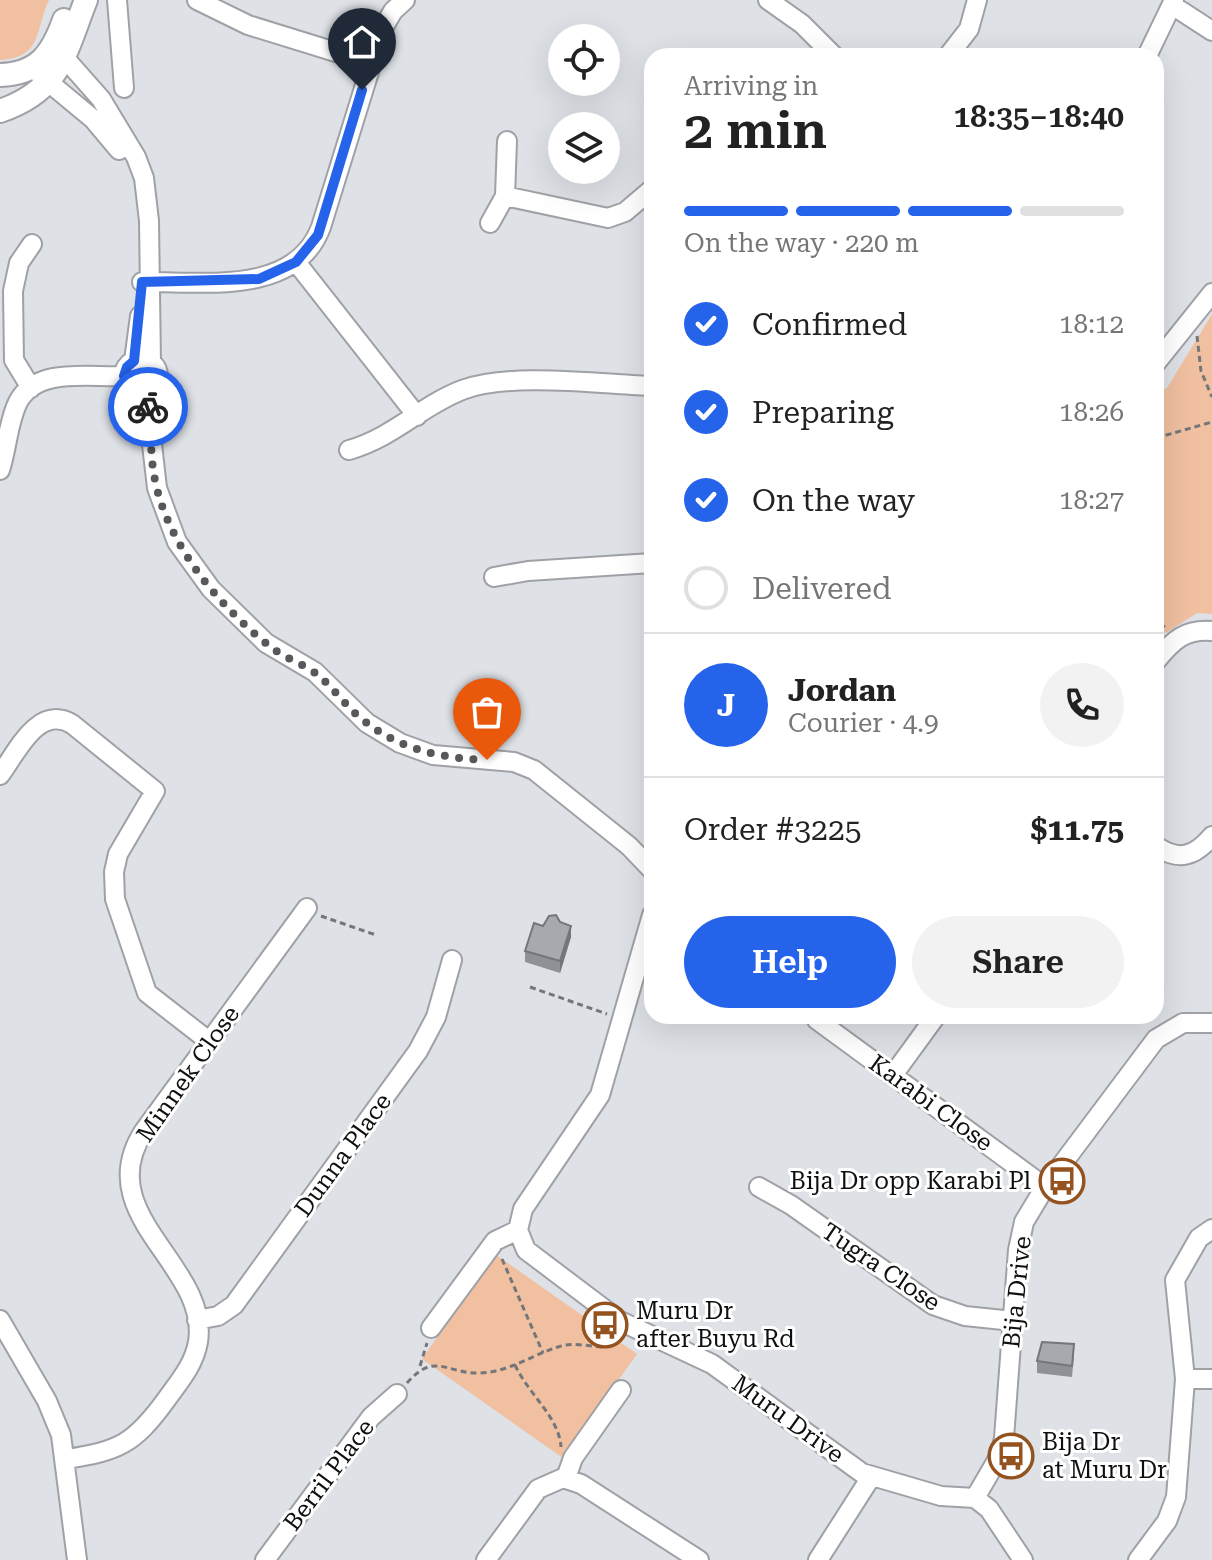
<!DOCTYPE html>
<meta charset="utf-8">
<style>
body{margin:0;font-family:"Roboto Serif",serif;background:#f2f2f2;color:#222;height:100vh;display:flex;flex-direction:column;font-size:30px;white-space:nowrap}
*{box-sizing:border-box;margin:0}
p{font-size:26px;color:#767676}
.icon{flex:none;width:44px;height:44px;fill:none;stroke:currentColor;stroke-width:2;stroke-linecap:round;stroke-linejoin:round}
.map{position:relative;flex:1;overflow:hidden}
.side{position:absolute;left:644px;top:48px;width:520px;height:976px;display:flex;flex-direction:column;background:#fff;border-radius:24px;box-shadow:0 8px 32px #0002}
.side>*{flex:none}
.controls{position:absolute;left:548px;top:24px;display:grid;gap:16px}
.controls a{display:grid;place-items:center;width:72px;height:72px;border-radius:50%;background:#fff;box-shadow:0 8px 32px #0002;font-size:40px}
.pin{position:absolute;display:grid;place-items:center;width:68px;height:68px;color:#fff;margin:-82px -34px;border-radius:50% 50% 50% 0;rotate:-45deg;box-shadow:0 0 8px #0007}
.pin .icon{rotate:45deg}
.courier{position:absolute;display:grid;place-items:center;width:80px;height:80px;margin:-40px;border:6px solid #2563eb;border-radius:50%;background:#fff;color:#222;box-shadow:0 2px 10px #0007}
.headline em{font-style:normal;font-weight:600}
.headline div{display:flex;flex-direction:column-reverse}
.headline{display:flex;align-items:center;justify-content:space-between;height:136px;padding:0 40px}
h1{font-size:52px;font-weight:600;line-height:60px}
.bar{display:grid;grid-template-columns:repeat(4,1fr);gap:12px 8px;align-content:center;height:96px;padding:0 40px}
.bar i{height:10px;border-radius:6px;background:#e0e0e0}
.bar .active{background:#2563eb}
.bar p{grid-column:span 4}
.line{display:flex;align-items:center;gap:20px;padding:0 40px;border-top:2px solid #e0e0e0}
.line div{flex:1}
.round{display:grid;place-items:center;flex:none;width:84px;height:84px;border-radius:42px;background:#f2f2f2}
ol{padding:0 40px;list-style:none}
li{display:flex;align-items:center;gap:24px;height:88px}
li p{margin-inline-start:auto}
li .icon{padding:8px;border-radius:50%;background:#2563eb;color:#fff;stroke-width:4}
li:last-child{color:#767676}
li i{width:44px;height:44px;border:4px solid #e0e0e0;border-radius:50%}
.action{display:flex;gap:16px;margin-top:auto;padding:16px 40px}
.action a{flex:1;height:92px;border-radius:48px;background:#2563eb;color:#fff;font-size:32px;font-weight:600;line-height:92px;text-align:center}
.action a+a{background:#f2f2f2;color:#222}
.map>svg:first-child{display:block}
.green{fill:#f0c0a0}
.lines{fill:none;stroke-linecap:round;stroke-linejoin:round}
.minor-casing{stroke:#9fa1a6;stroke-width:22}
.major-casing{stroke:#9fa1a6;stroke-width:26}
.path{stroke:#747679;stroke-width:3;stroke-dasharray:6 4;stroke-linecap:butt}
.minor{stroke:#fff;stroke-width:18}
.major{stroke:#fff;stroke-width:22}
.wall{fill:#909196}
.shaded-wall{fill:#75767a}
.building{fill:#a7a9ae;stroke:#75767a;stroke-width:2}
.done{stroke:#57585b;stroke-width:8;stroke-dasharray:0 14.4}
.route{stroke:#2563eb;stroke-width:10}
.labels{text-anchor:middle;stroke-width:6;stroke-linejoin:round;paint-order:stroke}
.street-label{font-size:24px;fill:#0e0f10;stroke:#fff}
.poi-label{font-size:24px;fill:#0e0f10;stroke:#fff;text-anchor:start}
</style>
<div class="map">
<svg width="1212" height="1560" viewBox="0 0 1212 1560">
<rect width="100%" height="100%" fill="#dee1e6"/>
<!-- green -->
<path class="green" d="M0,0h49c-14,29 -6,58 -49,60z
M1212,314v300l-15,-1 -31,20 -10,-7v-234l11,-4z
M495,1254l142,100 -74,104 -141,-99z"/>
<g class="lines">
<!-- minor casing -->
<g class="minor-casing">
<path id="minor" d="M117,0l7,88
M197,0l51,25 123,38
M768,0l34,24 32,32
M1172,5l40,26
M55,47l46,52 35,58 8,21 5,43 2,142
M948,56l21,-27 8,-29
M1147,56l27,-56
M40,75l53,44 26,31
M505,196l103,22 17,-6 27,-23
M490,223l15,-27 2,-55
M296,262l121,154
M142,282c59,-1 153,15 179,-55l61,-197 11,-19 12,-11
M124 376a17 17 0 1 1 34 0a17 17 0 1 1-34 0Z
M134,361l6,-45
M1156,363l56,-70
M31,388l-17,-28 -1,-69 6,-28 13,-19
M146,392l11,96 20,54 34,47 55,54 49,29 52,51 33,20 33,12 81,7 20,8 95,76 23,24
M349,450c45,-13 72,-44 113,-60 47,-18 138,-6 190,-4
M0,470c7,-21 8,-48 18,-68 19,-36 73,-24 106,-26
M494,577l34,-6 124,-8
M1156,661c17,-21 29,-32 56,-30
M0,775c17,-23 38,-71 72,-51l83,67 -37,63 -4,18 1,27 32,94 63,49
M1156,846c23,16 39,10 56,-10
M652,915l-52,180 -77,114 -5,21 8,20 94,71 92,43 150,109 79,23 34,2 14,11 34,51
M817,1020l228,167
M893,1075l43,-59
M759,1187l32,18 142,100 32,11 48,5
M0,1320l47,81 14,34 16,125
M197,1320l21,-4 16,-11 184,-254 18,-34 16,-57
M431,1328l64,-87 23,-11
M1185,1379h27
M66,1459c53,-8 68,-15 100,-59 13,-18 28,-35 32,-58 12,-77 -109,-127 -54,-211l163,-223
M566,1478l7,-20 48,-68
M975,1498l25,-43 4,-17 14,-188 6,-28 21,-35 111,-148 27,-16h29
M265,1560l106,-143 26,-23
M486,1560l52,-71 25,-11 18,6 118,76
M818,1560l53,-83
M1138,1560l29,-39 9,-24 9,-118 -10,-99 24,-42 13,-9"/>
</g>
<!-- major casing -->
<g class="major-casing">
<path id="major" d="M0,75c38,-1 52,-21 64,-55
M0,111c61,-21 65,-58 86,-111"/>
</g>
<!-- path -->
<path class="path" d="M1197,336l4,35 11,26
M1156,438l56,-16
M1156,620l9,7
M321,916l55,19
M530,987l77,27
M502,1259l41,94
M515,1365c14,30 44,52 46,82
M420,1366l7,-23
M407,1383c28,-32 39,-9 73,-10 29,-1 52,-18 78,-26 13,-5 30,-1 44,0l10,-12"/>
<!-- minor -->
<use href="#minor" class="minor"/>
<!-- major -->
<use href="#major" class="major"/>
</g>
<!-- wall -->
<path class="wall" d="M560,922l11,15 -11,36 -35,-11v-11l18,-25z
M1074,1355l-2,22 -35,-4v-12z"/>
<!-- shaded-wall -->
<path class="shaded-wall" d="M571,926v11l-11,36v-12z"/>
<!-- building -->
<path class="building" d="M556,915l4,7 11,4 -11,35 -35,-10 9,-28 9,3 6,-10z
M1042,1342l32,2 -2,22 -35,-5z"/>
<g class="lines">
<!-- done -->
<path class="done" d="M148,407c4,20 2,41 5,61 9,71 64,137 119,180 14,11 33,16 47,28 14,12 25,27 38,39 39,34 81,43 130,45"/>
<!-- route -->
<path class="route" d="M148,407l-2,-15 -15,-2 -7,-14 3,-9 7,-6 8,-79 117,-3 37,-17 22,-27 44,-145"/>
</g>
<!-- icons -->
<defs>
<g id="bus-ring" transform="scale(2.3)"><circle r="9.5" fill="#fff" stroke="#94521f" stroke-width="1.5"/><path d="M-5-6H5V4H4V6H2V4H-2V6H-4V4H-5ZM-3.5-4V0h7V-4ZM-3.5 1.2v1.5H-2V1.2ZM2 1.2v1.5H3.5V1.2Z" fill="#94521f"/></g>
</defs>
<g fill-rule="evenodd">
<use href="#bus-ring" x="1062" y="1181"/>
<use href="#bus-ring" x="605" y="1325"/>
<use href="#bus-ring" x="1011" y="1456"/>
</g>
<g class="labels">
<!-- street labels -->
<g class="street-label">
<text transform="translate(188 1074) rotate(-55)" y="8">Minnek Close</text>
<text transform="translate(931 1103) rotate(36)" y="8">Karabi Close</text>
<text transform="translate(343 1155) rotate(-54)" y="8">Dunna Place</text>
<text transform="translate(881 1267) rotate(34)" y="8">Tugra Close</text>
<text transform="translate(1017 1292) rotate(-84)" y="8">Bija Drive</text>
<text transform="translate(788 1419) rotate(36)" y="8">Muru Drive</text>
<text transform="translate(329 1475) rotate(-53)" y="8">Berril Place</text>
</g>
<!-- poi labels -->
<g class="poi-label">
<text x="1031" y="1189" text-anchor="end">Bija Dr opp Karabi Pl</text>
<text x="636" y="1319">Muru Dr<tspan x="636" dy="28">after Buyu Rd</tspan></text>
<text x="1042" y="1450">Bija Dr<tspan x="1042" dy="28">at Muru Dr</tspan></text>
</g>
</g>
</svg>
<div class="controls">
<a><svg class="icon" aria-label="locate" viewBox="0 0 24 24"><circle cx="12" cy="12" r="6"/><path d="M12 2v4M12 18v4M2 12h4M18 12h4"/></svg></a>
<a><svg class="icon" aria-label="layers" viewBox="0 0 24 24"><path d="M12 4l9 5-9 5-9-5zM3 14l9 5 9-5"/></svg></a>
</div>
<div class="pin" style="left:487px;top:760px;background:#ea580c"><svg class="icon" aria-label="bag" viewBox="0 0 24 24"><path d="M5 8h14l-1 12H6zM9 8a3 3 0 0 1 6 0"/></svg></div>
<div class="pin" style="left:362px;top:90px;background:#1f2937"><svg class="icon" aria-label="home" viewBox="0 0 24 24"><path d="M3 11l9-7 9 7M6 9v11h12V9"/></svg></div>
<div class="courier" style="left:148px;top:407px"><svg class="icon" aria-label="bike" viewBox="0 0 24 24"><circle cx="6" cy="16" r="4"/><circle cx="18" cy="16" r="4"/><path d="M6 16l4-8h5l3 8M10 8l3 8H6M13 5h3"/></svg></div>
<section class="side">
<div class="headline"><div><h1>2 min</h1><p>Arriving in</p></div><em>18:35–18:40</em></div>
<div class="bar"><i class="active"></i><i class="active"></i><i class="active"></i><i></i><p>On the way · 220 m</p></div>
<ol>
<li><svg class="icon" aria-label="check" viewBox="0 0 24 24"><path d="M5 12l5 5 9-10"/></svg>Confirmed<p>18:12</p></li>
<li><svg class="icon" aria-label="check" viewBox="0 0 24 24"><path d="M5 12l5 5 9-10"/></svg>Preparing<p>18:26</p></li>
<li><svg class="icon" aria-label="check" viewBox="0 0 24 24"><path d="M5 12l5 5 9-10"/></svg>On the way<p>18:27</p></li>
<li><i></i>Delivered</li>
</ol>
<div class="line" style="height:144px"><b class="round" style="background:#2563eb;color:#fff">J</b><div><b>Jordan</b><p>Courier · 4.9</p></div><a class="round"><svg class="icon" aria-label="phone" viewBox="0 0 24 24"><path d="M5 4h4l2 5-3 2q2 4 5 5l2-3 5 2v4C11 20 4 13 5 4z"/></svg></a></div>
<div class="line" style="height:104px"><div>Order #3225</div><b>$11.75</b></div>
<div class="action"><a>Help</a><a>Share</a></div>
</section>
</div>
